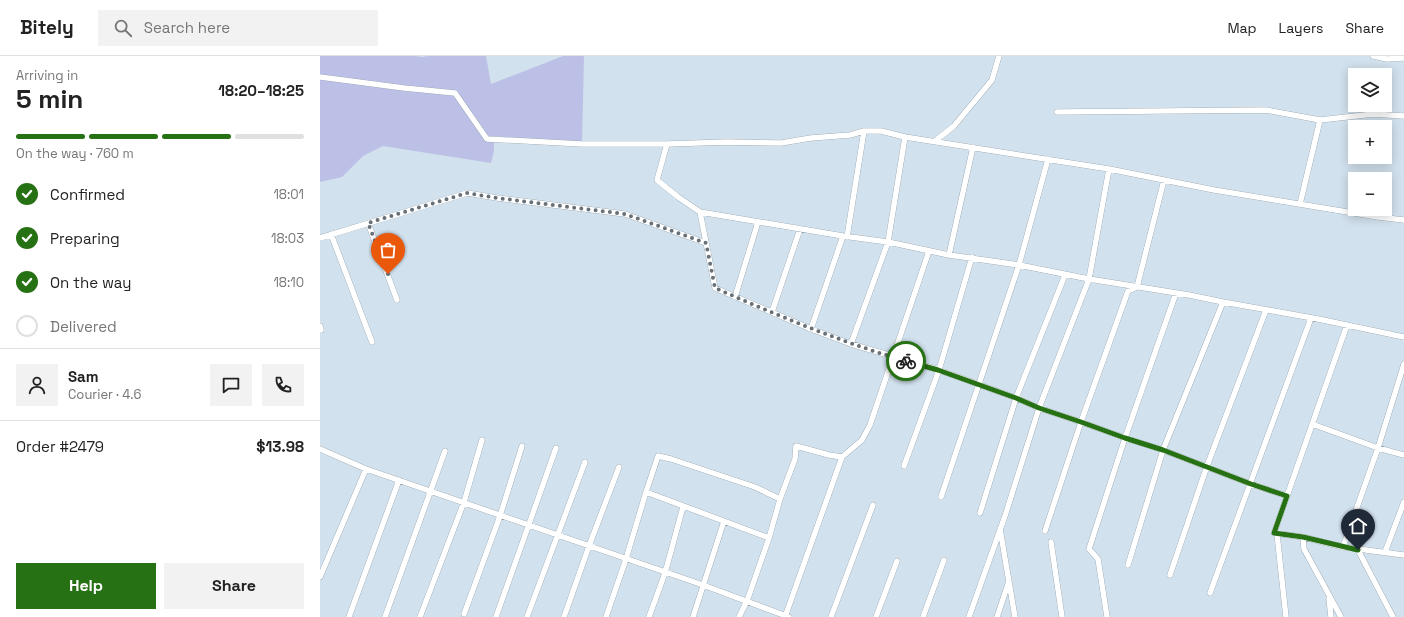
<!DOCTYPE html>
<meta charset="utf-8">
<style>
body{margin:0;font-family:"Space Grotesk",sans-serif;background:#f2f2f2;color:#222;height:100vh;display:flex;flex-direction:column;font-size:15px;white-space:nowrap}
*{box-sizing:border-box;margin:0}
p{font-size:13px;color:#767676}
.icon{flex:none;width:22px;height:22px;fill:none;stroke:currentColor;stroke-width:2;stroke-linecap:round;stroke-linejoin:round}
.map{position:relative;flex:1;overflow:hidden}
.sheet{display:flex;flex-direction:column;background:#fff;width:320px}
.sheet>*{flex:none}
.controls{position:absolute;left:1028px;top:12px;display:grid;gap:8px}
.controls a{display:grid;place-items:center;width:44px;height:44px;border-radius:0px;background:#fff;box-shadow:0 2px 10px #0003;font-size:20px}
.pin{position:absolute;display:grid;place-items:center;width:34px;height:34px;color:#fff;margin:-41px -17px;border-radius:50% 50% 50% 0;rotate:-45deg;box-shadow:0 0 4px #0007}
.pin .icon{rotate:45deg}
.courier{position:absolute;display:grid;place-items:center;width:40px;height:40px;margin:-20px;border:3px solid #267114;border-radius:50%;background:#fff;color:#222;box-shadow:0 1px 5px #0007}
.headline em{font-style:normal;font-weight:800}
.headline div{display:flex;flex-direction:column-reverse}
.headline{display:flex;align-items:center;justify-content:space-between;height:68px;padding:0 16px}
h1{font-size:26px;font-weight:800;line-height:30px}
.bar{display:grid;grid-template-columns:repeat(4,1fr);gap:6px 4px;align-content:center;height:48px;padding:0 16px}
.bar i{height:5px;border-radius:3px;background:#e0e0e0}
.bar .on{background:#267114}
.bar p{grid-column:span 4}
.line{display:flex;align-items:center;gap:10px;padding:0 16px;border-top:1px solid #e0e0e0}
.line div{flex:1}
.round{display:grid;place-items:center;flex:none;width:42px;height:42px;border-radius:0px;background:#f2f2f2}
ol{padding:0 16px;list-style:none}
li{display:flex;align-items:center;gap:12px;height:44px}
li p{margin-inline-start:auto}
li .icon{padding:4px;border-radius:50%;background:#267114;color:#fff;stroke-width:4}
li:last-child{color:#767676}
li i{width:22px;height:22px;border:2px solid #e0e0e0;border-radius:50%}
.action{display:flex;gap:8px;margin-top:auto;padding:8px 16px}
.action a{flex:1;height:46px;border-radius:0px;background:#267114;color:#fff;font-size:16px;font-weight:800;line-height:46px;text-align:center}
.action a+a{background:#f2f2f2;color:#222}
header{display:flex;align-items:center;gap:24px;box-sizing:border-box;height:56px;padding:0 20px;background:#fff;border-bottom:1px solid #e0e0e0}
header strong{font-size:19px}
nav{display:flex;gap:22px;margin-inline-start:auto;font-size:14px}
.search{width:280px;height:36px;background:#f2f2f2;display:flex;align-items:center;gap:10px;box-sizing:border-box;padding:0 14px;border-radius:0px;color:#767676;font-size:15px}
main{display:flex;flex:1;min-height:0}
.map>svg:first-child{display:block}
.green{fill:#bcc0e6}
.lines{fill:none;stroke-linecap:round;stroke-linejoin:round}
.street-casing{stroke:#84929d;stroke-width:6}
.street{stroke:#fff;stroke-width:5.5}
.done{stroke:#687178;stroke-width:4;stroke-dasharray:0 7.2}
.route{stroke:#267114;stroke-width:5}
</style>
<header>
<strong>Bitely</strong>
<div class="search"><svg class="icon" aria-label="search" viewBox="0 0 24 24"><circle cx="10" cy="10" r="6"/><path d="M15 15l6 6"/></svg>Search here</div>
<nav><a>Map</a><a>Layers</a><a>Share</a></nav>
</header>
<main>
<section class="sheet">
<div class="headline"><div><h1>5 min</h1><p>Arriving in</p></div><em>18:20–18:25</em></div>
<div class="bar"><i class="on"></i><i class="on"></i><i class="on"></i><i></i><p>On the way · 760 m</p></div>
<ol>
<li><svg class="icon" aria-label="check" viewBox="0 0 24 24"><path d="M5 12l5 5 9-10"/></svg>Confirmed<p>18:01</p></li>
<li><svg class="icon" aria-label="check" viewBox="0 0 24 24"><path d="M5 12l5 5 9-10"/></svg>Preparing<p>18:03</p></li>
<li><svg class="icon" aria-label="check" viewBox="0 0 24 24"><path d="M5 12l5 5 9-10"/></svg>On the way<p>18:10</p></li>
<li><i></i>Delivered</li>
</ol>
<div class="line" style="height:72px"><a class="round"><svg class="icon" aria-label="person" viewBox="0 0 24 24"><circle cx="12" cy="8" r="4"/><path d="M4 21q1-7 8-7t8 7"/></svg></a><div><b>Sam</b><p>Courier · 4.6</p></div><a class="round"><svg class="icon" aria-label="chat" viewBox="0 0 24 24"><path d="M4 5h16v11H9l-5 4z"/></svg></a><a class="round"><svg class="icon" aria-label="phone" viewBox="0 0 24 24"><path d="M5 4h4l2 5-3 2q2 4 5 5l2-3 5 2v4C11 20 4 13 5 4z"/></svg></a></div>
<div class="line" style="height:52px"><div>Order #2479</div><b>$13.98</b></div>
<div class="action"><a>Help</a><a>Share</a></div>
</section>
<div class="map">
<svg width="1084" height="561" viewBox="0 0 1084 561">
<rect width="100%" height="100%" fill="#d1e1ed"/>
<!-- green -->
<path class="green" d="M0,0h96l6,1 6,-1h58l5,28 72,-28h21l-2,88 -88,-8v15l-3,12 -108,-17 -20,10 -21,21 -22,5z"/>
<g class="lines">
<!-- street casing -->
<g class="street-casing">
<path id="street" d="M1053,0l14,3 17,-1
M0,21l84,11 51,5 32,46 95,5h85l60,-2 54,1 30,-5 39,-3 14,-4h17l24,6 204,32 105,21 164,27 26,3
M737,56l209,-2 54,10 53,-6 31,2
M615,85l19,-15 38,-46 7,-24
M347,88l-10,36 21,17 22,15 143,24 45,6 61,13 70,10 70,14 100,16 34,7 95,17 86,18
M980,148l20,-84
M380,156l15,76 96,41 40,15 88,26 77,28 23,10 42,14 44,16 38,12 88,34 36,12 -13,37 29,4 1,12 37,68
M48,167l29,77
M11,178l41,108
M527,181l17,-106
M0,182l147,-45 30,5 128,16 81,29
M629,199l24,-108
M415,241l23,-75
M452,256l28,-83
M0,270l1,4
M491,273l32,-93
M531,288l37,-102 17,-105
M992,368l66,24 26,7
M0,393l46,20 337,116 86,32
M584,410l35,-96 33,-113
M326,436l123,46
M967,440l60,-171
M621,441l78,-232 29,-106
M660,457l36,-115 49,-123
M680,473l15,88
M725,475l36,-109 47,-131 9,-4 27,-107
M957,478l9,83
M983,481l40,10 35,-99 26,-84
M731,486l11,75
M1023,491l61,8
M1038,494l35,67
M1065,496l19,-50
M808,509l35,-115 60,-148
M850,519l37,-109 59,-156
M0,521l46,-108
M890,537l101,-275
M1009,542l2,19
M144,558l36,-98 22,-70
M29,561l50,-137
M65,561l60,-166
M100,561l44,-115 18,-62
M176,561l60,-169
M207,561l58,-155
M244,561l25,-71 30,-79
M286,561l20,-58 20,-67 12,-36 13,3 84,28 25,12
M329,561l16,-44 18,-66
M373,561l31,-96
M419,561l8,-16 22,-63 11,-39 15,-40 1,-13 33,9 13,2
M465,561l57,-160 20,-17 8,-15 59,-174
M511,561l42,-112
M556,561l21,-56
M603,561l21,-57
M649,561l36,-101 34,-108 50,-129 20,-110
M677,561l12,-36
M787,561l-9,-58 -9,-10 36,-111 51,-145"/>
</g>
<!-- street -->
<use href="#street" class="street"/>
</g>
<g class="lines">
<!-- done -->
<path class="done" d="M68,218l-20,-51 99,-30 30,5 128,16 81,29 9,45c62,27 125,54 191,73"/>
<!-- route -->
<path class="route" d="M586,305l32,9 78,28 23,10 42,14 44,16 38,12 88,34 36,12 -13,37 29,4 55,13"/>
</g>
</svg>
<div class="controls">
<a><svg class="icon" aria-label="layers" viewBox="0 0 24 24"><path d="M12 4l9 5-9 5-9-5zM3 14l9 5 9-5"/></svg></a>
<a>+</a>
<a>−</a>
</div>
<div class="pin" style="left:68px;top:218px;background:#ea580c"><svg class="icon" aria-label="bag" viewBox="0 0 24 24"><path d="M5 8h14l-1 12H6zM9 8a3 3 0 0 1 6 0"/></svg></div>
<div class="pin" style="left:1038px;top:494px;background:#1f2937"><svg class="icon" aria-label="home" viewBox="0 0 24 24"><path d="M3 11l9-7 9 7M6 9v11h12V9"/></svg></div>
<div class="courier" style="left:586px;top:305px"><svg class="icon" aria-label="bike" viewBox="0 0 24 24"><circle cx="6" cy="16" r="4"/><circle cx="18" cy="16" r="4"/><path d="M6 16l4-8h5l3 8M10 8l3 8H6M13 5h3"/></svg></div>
</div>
</main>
